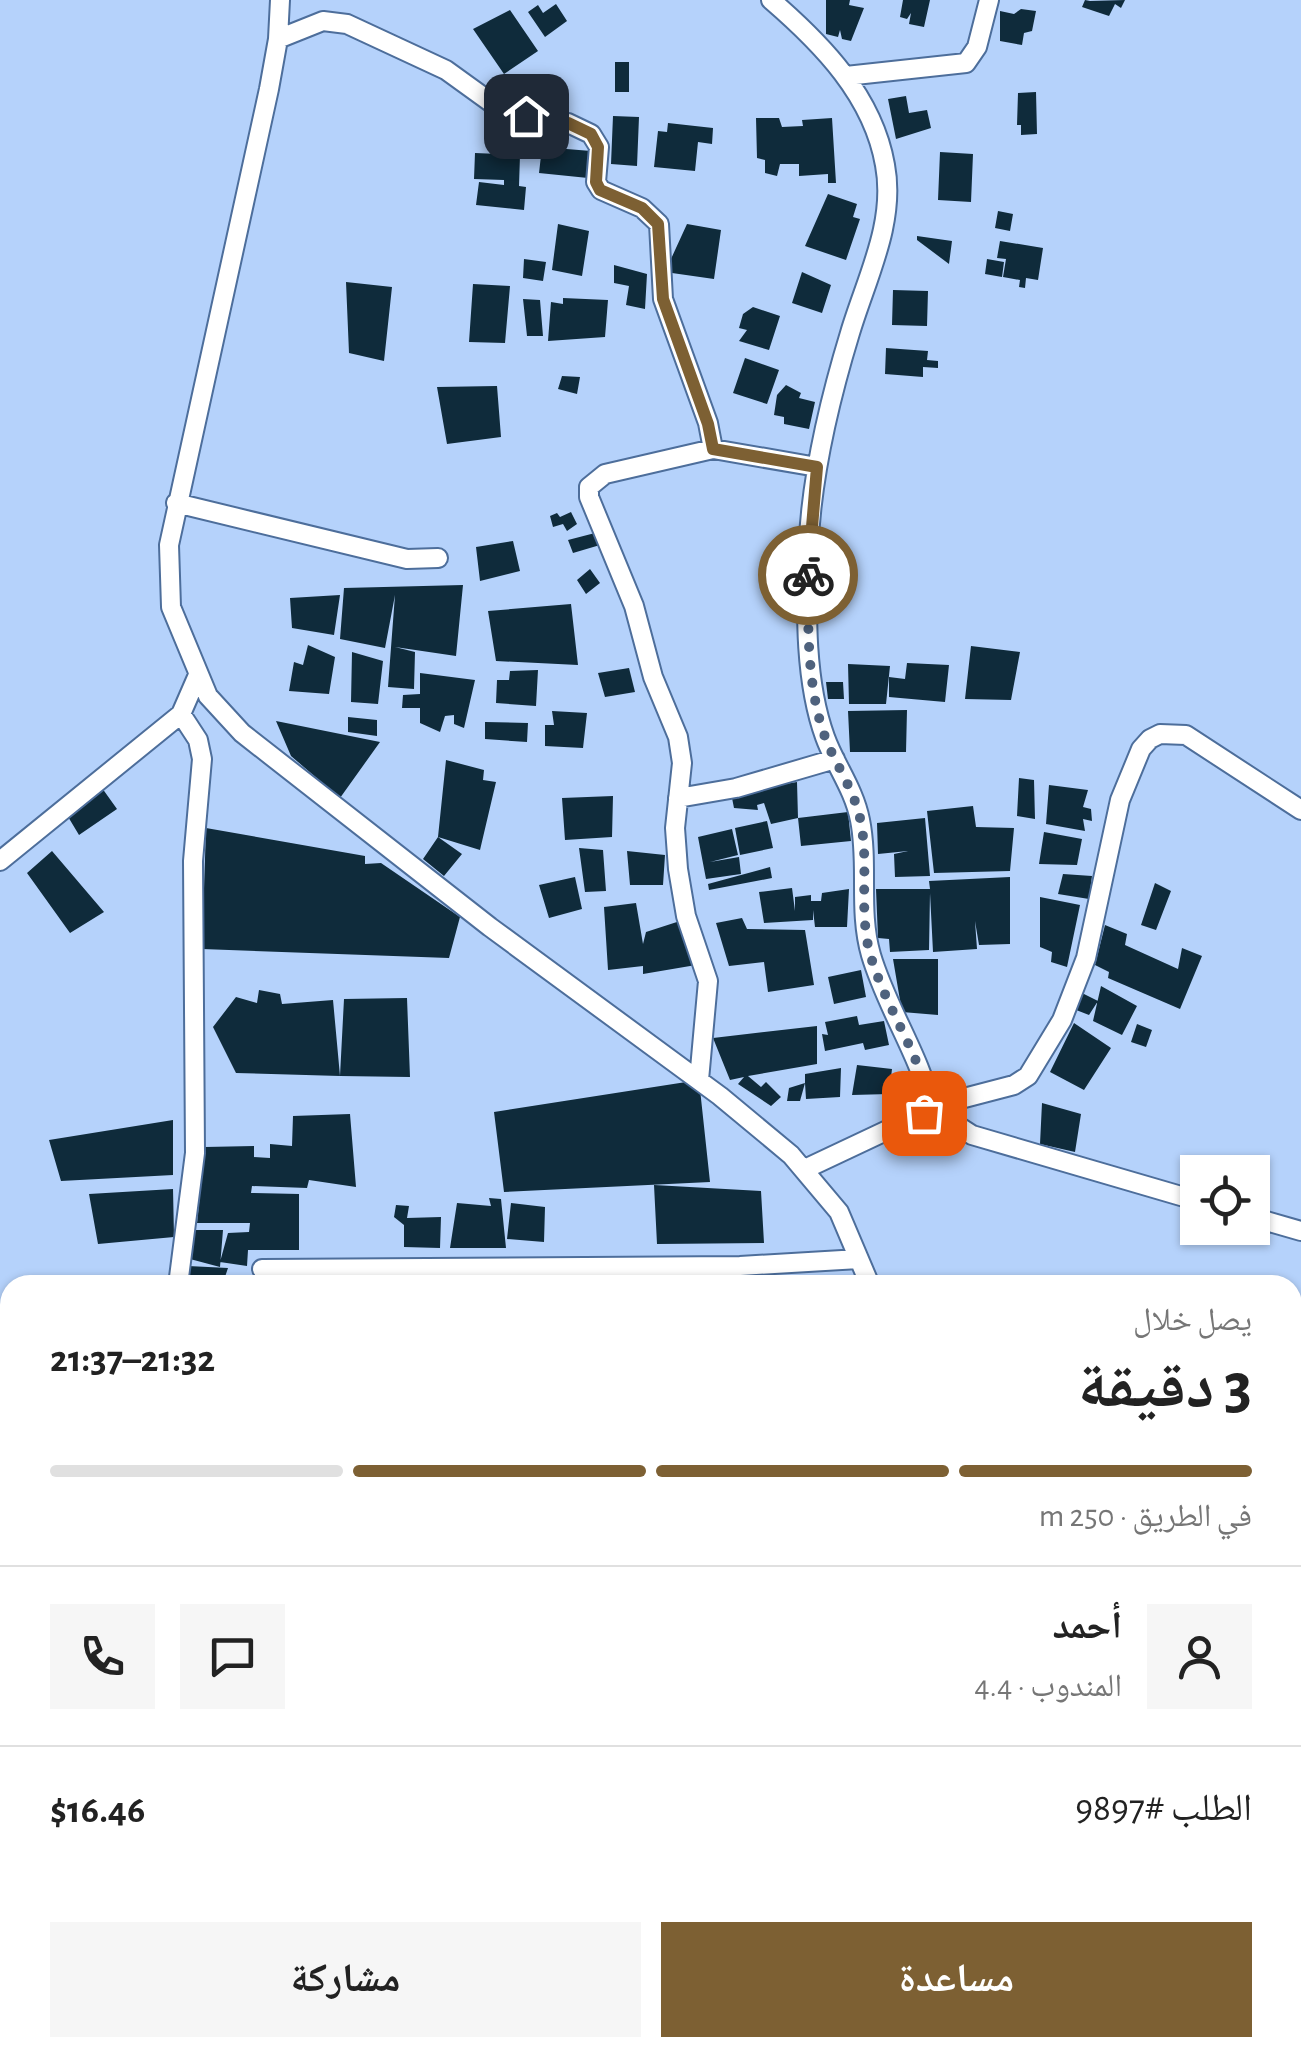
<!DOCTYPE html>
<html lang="ar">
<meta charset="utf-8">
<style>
body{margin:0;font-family:"Alegreya Sans","Noto Naskh Arabic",sans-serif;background:#f6f6f6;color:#222;direction:rtl;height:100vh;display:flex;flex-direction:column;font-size:38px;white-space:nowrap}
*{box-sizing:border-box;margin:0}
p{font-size:32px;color:#767676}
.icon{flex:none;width:55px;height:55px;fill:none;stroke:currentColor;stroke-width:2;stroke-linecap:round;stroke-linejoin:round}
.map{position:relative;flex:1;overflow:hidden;direction:ltr}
.panel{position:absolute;left:0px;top:1275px;width:1302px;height:782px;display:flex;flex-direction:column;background:#fff;border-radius:30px 30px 0 0;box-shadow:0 2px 8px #0004;direction:rtl}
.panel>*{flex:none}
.buttons{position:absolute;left:1180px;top:1155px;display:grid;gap:20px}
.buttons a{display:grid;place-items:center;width:90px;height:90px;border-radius:0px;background:#fff;box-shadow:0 2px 8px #0004;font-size:50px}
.pin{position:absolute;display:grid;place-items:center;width:85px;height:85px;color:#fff;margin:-42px;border-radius:20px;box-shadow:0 5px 15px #0006}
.courier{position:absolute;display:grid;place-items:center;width:100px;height:100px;margin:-50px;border:8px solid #7d6033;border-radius:50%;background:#fff;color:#222;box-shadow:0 2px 12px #0007}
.headline em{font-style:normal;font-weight:700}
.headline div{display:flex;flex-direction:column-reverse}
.headline{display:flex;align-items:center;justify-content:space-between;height:170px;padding:0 50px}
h1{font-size:65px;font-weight:700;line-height:75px}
.bar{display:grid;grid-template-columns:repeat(4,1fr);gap:15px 10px;align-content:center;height:120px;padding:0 50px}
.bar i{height:12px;border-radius:8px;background:#e0e0e0}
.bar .current{background:#7d6033}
.bar p{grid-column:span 4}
.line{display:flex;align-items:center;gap:25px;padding:0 50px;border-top:2px solid #e0e0e0}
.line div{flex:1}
.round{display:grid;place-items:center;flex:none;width:105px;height:105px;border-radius:0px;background:#f6f6f6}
.primary-button{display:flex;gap:20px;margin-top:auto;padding:20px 50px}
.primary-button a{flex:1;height:115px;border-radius:0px;background:#7d6033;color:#fff;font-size:40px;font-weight:700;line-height:115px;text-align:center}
.primary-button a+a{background:#f6f6f6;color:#222}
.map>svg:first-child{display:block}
.building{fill:#0f2b3b}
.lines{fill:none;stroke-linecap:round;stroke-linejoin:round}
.minor-casing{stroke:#4d6e9b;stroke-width:22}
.minor{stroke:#fff;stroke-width:18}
.done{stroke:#4f627d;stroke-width:10;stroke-dasharray:0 18}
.route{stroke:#7d6033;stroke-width:12}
</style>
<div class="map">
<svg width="1301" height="2056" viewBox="0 0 1301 2056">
<rect width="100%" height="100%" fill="#b5d2fb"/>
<!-- building -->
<path class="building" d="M826,0h24l-1,5 15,3 -13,33 -9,-2 -2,-9 -2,7 -12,-3z
M903,0h27l-6,27 -15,-3 2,-11 -4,6 -7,-2z
M1085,0l5,1 35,-1 -4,8 -6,-4 -6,12 -27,-9z
M556,4l11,17 -22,16 -17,-25 10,-7 5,8z
M1021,9l15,2 -4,20 -8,2 -2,12 -22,-4v-30l14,3z
M510,10l28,41 -34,23 -31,-45z
M615,62h14v30h-14z
M1036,92l1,42 -16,1v-10h-4l1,-32z
M906,96l3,17 18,-3 4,18 -35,11 -8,-40z
M613,116l26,1 -2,49 -26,-2z
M756,118h23l3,9 21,-1 -1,-6 30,-2 4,65h-8v-9l-29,2v-12h-19l-3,12 -12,-3v-13l-8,-2z
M668,123l45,5 -1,16 -14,-2 -3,29 -41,-4 4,-36 9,1z
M542,147l49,4 -3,27 -49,-5z
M940,152l33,2 -2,48 -33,-2z
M475,153l45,2 -1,31 7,1 -2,23 -48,-5 3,-23 25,3v-5l-30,-1z
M828,194l29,10 -4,13 7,2 -14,41 -41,-14z
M998,211l15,3 -3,17 -15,-3z
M558,224l31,7 -7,45 -30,-6z
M687,224l34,6 -7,49 -49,-7z
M917,236l35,5 -3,23 -32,-24z
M1000,241l43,7 -5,32 -12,-2 -1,10 -6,-1 1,-7 -17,-3 3,-18 -9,-1z
M524,259l22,3 -3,19 -20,-3z
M987,259l17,3 -2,15 -17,-3z
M614,265l33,9 -2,35 -19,-4 3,-19 -15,-3z
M802,272l29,13 -9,28 -30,-10z
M346,282l46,5 -8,74 -35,-8z
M473,284l37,2 -5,57 -36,-1z
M893,290l35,1 -1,35 -35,-1z
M563,298l45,2 -3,37 -57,4 3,-39 12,2z
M523,299l17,1 3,36h-16z
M753,307l27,9 -11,34 -30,-9 8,-11 -8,-2 4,-14z
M886,348l42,3 -1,9 11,1v7l-15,-1v10l-38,-3z
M745,358l34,12 -12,34 -34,-11z
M562,376l18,1 -3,17 -19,-5z
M786,385l15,8 -2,5 16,4 -6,27 -25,-5v-7l-10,-2 3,-20z
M497,386l4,51 -54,7 -10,-57z
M571,512l6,12 -10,7 -4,-7 -10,3 -3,-11 7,-3 3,4z
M595,533l5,12 -27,8 -5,-13z
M513,541l7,30 -40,10 -4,-34z
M590,569l10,14 -14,11 -9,-14z
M463,585l-7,71 -61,-9 20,5 -1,37 -26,-2 7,-92 -10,53 -45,-9 4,-51z
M340,595l-6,40 -42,-7 -2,-30z
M571,604l7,61 -82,-4 -8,-50z
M308,645l27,12 -6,37 -40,-3 5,-29 9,3z
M971,646l49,6 -9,48 -46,-1z
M352,652l31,9 -5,43 -27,-2z
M907,663l42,2 -4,37 -56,-5v-20l16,2z
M848,664l42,2 -4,38h-37z
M629,668l6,24 -30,5 -7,-24z
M538,670l-2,36 -40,-3 1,-23h12l1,-9z
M420,673l55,7 -11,48 -10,-4v-9l-9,1 -5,16 -20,-9v-15h-18l1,-13 17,-1z
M826,682h17l1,17h-16z
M907,710l-1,42h-56l-2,-41z
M552,711l35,2 -4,35 -38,-2v-21h9z
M348,717l29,3v16l-29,-4z
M276,721l104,21 -40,56 -49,-42z
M485,722l43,1 -1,19 -42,-3z
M446,760l38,10 -1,10 13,2 -16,68 -42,-13 24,17 -18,22 -21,-17 15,-22z
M1019,778l15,2 1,39 -18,-3z
M797,782l1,36 -27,6 -7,-21 -7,2 1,5 -24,-2 -3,-15z
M1049,785l39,5 -5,17 8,2 1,12 -9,-2 2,12 -39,-7z
M102,788l15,21 -38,26 -12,-20z
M613,796l-1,41 -47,3 -3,-42z
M973,806l3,21 38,1 -4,43 -76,2 -7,-62z
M848,812l3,29 -50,5 -3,-28z
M925,818l5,58 -35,1 -1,-23 14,-3 -30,3 -1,-31z
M767,821l6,27 -33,7 -5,-27z
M206,828l159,28v8l16,-1 79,54 -11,41 -247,-9z
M732,829l6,26 -28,7 29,-5 2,17 -35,5 -8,-42z
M1044,832l38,7 -5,26 -38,-1z
M579,848l24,2 3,41 -21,1z
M52,851l52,61 -34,21 -43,-60z
M627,851l38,4 -2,30h-33z
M770,867l2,11 -63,12 -1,-6z
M1063,874l29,2 -3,23 -31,-5z
M575,877l7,32 -33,9 -10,-33z
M1010,877v67l-31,1 -4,-24 2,28 -44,3 -3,-59 -1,57 -39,2 -1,-13 -11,-1 -2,-49h54l-1,-8z
M1155,883l16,8 -15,39 -15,-5z
M792,888l3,23v-14l16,-2v6h10l1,-8 27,-4 -2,38h-32l-2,-17v10l-49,3 -5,-31z
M1040,897l40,8 -13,62 -16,-5 1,-10 -12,-5z
M636,903l7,41 3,-12 34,-11 16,44 -53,9v-8l-35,4 -4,-63z
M742,918l5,11 58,1 9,55 -46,7 -4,-30 -35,4 -13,-43z
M1105,925l22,9 -2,11 53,24 4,-21 20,8 -22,53 -72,-31 1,-6 -14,-7z
M893,959h45v56l-36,-3z
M861,970l5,27 -32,7 -6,-27z
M1101,986l36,20 -15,29 -29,-14z
M259,990l21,4 2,10 51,-4 7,76 4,-77 63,-1 3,79 -70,-1 -104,-3 -23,-46 23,-30 21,6z
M1080,992l18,9 -9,14 -18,-7z
M857,1016l2,9 25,-4 5,24 -24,5 -2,-7 -38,8 -3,-17 6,1 -3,-13z
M1074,1023l37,25 -27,42 -34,-18z
M1137,1024l15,6 -6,17 -15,-5z
M817,1026v38l-69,12 13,11 5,-5 15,15 -10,9 -33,-22 6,-7 -14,3 -17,-42z
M857,1065l35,4 -3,25 -37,1z
M841,1068l-1,29 -34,2 -1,-16 -5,18h-13l2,-13 16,-5v-9z
M699,1080l11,102 -206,10 -10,-80z
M1042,1103l39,11 -6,38 -35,-8z
M350,1114l6,73 -47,-7 -2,8 -55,-2 -1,7 48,1v56h-51l-1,16 -27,-4 8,-29 21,-1 1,-9h-53l8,-76 49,-1v11l16,1v-14l22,2 1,-30z
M173,1120v55l-112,6 -12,-41z
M654,1185l107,6 3,52 -107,1z
M173,1189l1,48 -76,7 -9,-50z
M489,1198l12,1 5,49h-56l7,-45 34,3z
M511,1203l34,4 -1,35 -37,-3z
M396,1205l13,1 -2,12 34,-1 -1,31 -36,-1v-22l-10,-8z
M193,1230h30l-3,37 -30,-8z
M188,1266l40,2 -3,9 9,3 -1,5h-51z
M245,1275l90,6v4h-38v-7l-2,7h-51z
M506,1276v9h-153l1,-4z"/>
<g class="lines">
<!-- minor casing -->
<g class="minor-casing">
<path id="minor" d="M280,0l-2,39 -9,50 -100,456 2,62 37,89 34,37 248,194 230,169 71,59 48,57 31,73
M771,0c51,44 102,96 114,165 11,58 -19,114 -35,168 -22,72 -40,148 -42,223 -2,57 -3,126 17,181 10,28 29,52 35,83 9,45 -2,90 11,135 16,54 49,100 61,154l40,26 226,66
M278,39l45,-18 24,3 99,46 54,39 68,14 23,11 8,13 -3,35 5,8 41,18 17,16 4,75 45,124 5,26
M846,76l120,-13 11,-16 12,-47
M176,503l231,56 31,-1
M678,798l58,-10 99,-29
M0,861l181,-147
M699,1080l9,-99 -22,-65 -8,-47 -3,-41 7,-65 -4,-26 -25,-60 -19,-71 -45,-109v-10l16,-13 108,-25 104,18
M805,1169l140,-66 69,-18 14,-9 34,-56 24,-62 34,-158 21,-51 9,-10 10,-5 26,1 115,75
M1252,1217l49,14
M262,1269l478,-3 119,-7
M178,1285l17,-132 -2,-292 9,-102 -4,-19 -17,-26 17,-39
M1292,1512h9
M1292,1714l9,1
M0,1789l10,2
M1292,2005l9,-1
M613,2048l2,8
M976,2048l5,8
M1158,2048l3,8
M178,2056l2,-8
M238,2056l38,-8
M775,2056l9,-8"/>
</g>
<!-- minor -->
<use href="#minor" class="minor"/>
</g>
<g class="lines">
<!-- done -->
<path class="done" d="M808,575c0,52 -1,110 16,159 10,29 29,53 36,84 10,45 -2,91 10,136 16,55 50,100 62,155l-8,4"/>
<!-- route -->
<path class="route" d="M526,116l42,7 23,11 7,13 -2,35 4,8 42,18 16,16 5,75 45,125 5,25 104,18 -9,108"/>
</g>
</svg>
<div class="buttons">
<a><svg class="icon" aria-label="locate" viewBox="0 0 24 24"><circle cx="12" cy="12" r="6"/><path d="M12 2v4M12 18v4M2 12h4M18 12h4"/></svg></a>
</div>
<div class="pin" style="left:924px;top:1113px;background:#ea580c"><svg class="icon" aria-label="bag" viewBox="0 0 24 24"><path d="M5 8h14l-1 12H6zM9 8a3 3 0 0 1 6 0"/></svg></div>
<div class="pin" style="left:526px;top:116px;background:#1f2937"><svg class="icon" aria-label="home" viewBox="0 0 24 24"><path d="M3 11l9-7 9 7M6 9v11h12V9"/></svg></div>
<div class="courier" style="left:808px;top:575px"><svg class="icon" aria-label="bike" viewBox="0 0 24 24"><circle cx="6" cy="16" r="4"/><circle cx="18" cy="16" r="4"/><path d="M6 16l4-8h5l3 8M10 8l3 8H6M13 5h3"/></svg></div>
<section class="panel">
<div class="headline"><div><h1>3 دقيقة</h1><p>يصل خلال</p></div><em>21:32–21:37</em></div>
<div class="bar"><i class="current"></i><i class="current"></i><i class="current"></i><i></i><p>في الطريق · 250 m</p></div>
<div class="line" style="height:180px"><a class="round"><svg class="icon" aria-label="person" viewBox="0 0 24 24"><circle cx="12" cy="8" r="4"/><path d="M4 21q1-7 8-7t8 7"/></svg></a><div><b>أحمد</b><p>المندوب · 4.4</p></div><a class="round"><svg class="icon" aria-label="chat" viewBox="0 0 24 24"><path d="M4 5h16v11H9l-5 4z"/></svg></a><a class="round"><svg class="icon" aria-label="phone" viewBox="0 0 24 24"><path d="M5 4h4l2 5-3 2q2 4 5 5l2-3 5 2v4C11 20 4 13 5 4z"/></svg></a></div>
<div class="line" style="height:130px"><div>الطلب #9897</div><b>$16.46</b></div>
<div class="primary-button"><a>مساعدة</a><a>مشاركة</a></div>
</section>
</div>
